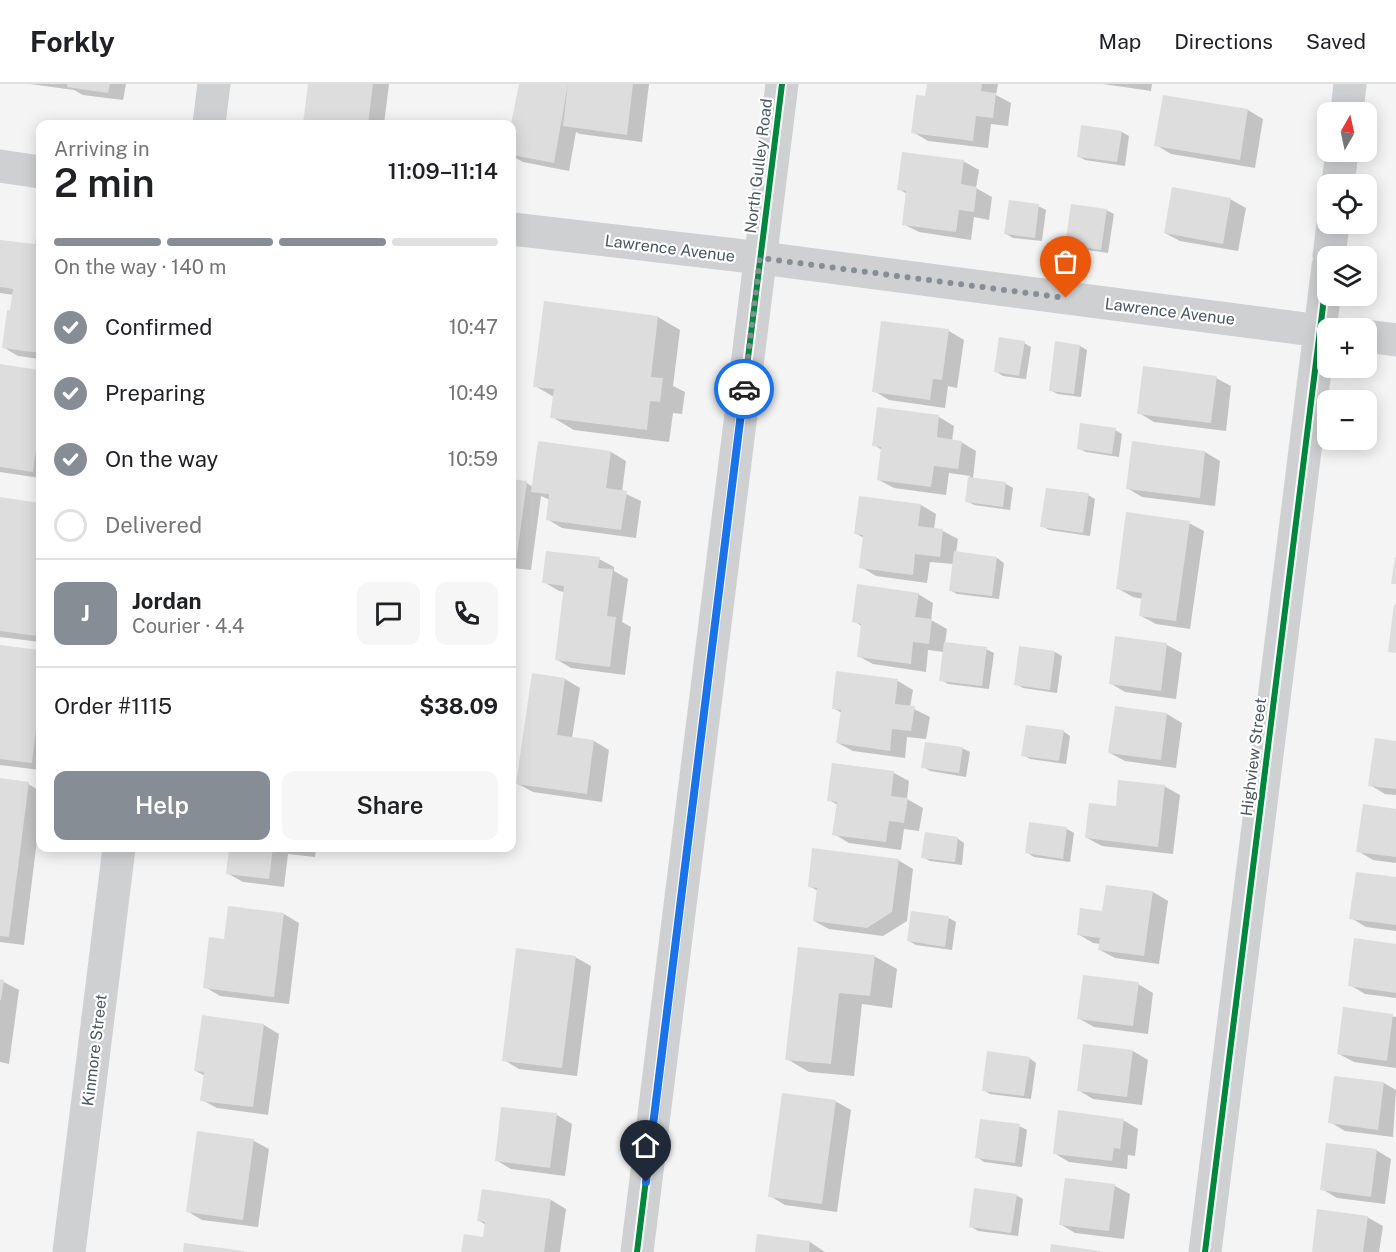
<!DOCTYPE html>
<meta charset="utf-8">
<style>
body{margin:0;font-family:"Public Sans",sans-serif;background:#f6f6f6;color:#202124;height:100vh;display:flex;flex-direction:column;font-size:22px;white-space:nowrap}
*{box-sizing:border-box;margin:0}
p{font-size:20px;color:#757577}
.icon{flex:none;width:33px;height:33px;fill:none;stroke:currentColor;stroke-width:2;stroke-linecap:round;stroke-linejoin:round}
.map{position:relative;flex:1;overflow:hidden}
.side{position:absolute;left:36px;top:36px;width:480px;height:732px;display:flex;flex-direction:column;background:#fff;border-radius:12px;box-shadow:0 3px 15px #0003}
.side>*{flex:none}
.needle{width:39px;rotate:9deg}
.controls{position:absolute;left:1317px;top:18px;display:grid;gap:12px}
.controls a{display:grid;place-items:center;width:60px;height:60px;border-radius:12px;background:#fff;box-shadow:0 3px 15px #0003;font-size:30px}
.pin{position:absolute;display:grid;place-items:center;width:51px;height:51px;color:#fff;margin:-62px -26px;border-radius:50% 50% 50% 0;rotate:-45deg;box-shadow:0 0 6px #0007}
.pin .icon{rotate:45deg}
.courier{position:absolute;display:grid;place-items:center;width:60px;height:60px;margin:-30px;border:4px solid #1a73e8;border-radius:50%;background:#fff;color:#222;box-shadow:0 2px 8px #0007}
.headline em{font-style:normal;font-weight:600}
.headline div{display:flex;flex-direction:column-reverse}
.headline{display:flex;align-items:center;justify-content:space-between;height:102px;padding:0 18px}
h1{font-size:39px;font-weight:600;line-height:45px}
.bar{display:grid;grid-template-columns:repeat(4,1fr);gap:9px 6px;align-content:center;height:72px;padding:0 18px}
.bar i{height:8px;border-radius:4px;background:#e0e0e0}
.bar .active{background:#868d94}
.bar p{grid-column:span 4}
.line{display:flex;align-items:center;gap:15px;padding:0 18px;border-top:2px solid #e0e0e0}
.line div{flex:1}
.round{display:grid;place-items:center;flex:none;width:63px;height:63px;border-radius:12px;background:#f6f6f6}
ol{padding:0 18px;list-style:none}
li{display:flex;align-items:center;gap:18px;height:66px}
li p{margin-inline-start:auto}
li .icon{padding:6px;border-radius:50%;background:#868d94;color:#fff;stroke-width:4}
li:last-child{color:#757577}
li i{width:33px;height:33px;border:3px solid #e0e0e0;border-radius:50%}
.cta{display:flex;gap:12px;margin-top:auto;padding:12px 18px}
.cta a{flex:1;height:69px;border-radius:12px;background:#868d94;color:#fff;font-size:24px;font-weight:600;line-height:69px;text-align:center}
.cta a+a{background:#f6f6f6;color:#202124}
header{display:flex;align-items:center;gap:36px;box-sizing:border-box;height:84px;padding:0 30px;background:#fff;border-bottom:2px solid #e0e0e0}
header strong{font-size:28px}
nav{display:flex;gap:33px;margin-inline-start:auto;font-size:21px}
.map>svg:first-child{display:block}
.shadow{fill:#0003}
.building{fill:#ddddde}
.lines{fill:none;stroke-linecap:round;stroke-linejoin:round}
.minor{stroke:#ced0d2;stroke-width:33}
.tertiary{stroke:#ced0d2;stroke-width:33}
.cycleway-casing{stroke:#fff;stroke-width:10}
.cycleway{stroke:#00873e;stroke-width:6}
.done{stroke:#868d94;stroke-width:6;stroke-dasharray:0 10.8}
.route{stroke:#1a73e8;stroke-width:8}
.labels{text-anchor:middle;stroke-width:4.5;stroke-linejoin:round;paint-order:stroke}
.street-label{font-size:16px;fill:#4a5661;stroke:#fff}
</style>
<header>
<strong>Forkly</strong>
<nav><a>Map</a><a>Directions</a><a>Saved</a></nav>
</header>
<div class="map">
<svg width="1396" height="1168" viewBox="0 0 1396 1168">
<rect width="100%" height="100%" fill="#f4f4f4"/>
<!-- shadow -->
<path class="shadow" d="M30,0h96l-3,16 -40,-5 -9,-5z
M309,0h80l-5,40h-80z
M520,0h129l-7,58 -62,-8 -4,-2 -7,39 -46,-9 -11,-6v-25z
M928,0h70l-2,11 15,8 -3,23 -17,-2 -3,24 -60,-7 -15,-9 14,-35z
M1103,0h49l-1,7z
M1164,12l84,14 15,9 -8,49 -84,-14 -15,-9z
M1122,48l7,4 -4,30 -40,-6 -7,-4z
M963,77l16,9 -3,18 16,9 -3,23 -15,-3 -3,23 -52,-8 -16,-8 4,-30 -8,-5z
M1230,115l16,9 -8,43 -58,-10 -15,-8z
M1038,122l8,4 -4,31 -29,-3 -7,-4z
M1106,126l8,4 -6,39 -34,-5 -7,-4z
M38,146h2v129l-22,-3 -15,-9 11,-52 -14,-2v-52l36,5z
M658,233l22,13 -7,56 12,6 -3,22 -9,-1 -4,29 -95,-12 -22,-13 2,-20 -19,-11z
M949,247l15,9 -7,48 -9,-2 -3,22 -56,-8 -15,-9z
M1024,259l7,4 -5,32 -23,-3 -8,-5z
M1080,262l7,4 -6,47 -23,-3 -8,-4z
M0,282l40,6v106l-40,-6z
M1216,294l15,8 -5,45 -72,-9 -15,-9z
M939,333l15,9 -2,15 9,1 15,9 -3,28 33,5 7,4 -3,22 -36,-5 -7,-4 3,-25 -21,-3 -3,22 -52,-7 -15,-8 3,-30 -8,-5z
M1115,346l7,4 -3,23 -33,-5 -8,-4z
M539,359l72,9 15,9 -4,31 19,9 -5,37 -74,-10 -15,-9 3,-19 -9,-4 -10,74 -19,-2v-87l15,2 6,4z
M1133,359l72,9 15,9 -5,45 -73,-9 -15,-9z
M1088,411l7,4 -5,37 -41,-6 -7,-4z
M0,415l40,5v138l-40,-5z
M921,421l15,9 -2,15 9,2 15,8 -2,14 41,5 7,5 -5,36 -42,-5 -7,-4 4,-26 -24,-2 -3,21 -51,-7 -15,-9 3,-29 -9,-5z
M1189,439l15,8 -14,98 -34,-5 -15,-8 2,-17 -10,-2 -16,-9z
M599,475l15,8v4l14,8 -6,43 9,5 -6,48 -54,-7 -15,-9 8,-67 -5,-1 -15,-9z
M918,510l15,9 -2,17 16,9 -2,14 41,6 8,4 -5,36 -41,-5 -7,-4 3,-28 -16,-2 -2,22 -53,-8 -15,-8 4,-30 -9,-5z
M1116,554l51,7 15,8 -6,46 -51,-7 -15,-9z
M0,562l40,5v119l-40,-5z
M1055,568l7,4 -5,37 -34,-5 -7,-4z
M837,589l61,8 15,9 -3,17 20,10 -4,22 -19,-2 -2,21 -52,-7 -15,-8 4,-30 -9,-5z
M565,595l15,9 -8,50 22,3 15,9 -7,52 -69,-10 -15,-8z
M1167,630l15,9 -6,45 -51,-7 -15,-8z
M1063,647l7,5 -4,28 -36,-5 -7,-4z
M1396,658v53l-11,-1 -15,-9z
M962,664l8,4 -4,25 -36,-6 -7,-4z
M894,689l15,8 -2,18 16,9 -4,23 -15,-2 -3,21 -52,-7 -15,-9 4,-29 -9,-5z
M0,696l28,4 12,7v25l-16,129 -24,-3z
M1164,702l16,9 -7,59 -71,-8 -15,-8 30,-30z
M1396,726v53l-23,-3 -15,-9z
M1031,740l36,5 7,4 -4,29 -36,-5 -8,-5z
M957,754l7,5 -2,22 -32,-4 -7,-4z
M231,764h85l-1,9 -27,-3 -4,33 -41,-5 -16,-9z
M898,776l15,9 -6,52 -24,15 -54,-7 -15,-8 4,-30 -9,-5z
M1396,794v53l-30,-4 -15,-9z
M1153,808l15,9 -9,63 -44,-6 -15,-8v-6l-7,-1 -15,-9 26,-21z
M913,828l36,6 7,4 -4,28 -36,-5 -7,-4z
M284,830l15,9 -10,81 -69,-8 -15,-9 20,-47z
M1396,862v52l-31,-4 -15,-9z
M799,864l75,8 23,13 -5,39 -30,-4 -8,72 -45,-4 -22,-13z
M575,873l16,9 -14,110 -58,-7 -15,-9z
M0,896l19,10 -10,74 -9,-2z
M1138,900l15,9 -5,41 -54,-7 -16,-9z
M1344,925l52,8v51l-42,-6 -15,-8z
M264,941l15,9 -11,81 -51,-7 -15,-8 3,-24 -9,-5z
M1133,967l15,9 -6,45 -49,-6 -15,-9z
M1029,974l7,5 -5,36 -41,-5 -7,-4z
M1335,993l49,6 12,7 -3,47 -48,-6 -15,-9z
M835,1017l16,9 -14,102 -52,-7 -15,-9z
M557,1031l15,9 -7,52 -54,-7 -15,-9z
M1123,1036l15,9 -3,27 -7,-1 -1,14 -58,-7 -15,-9z
M1019,1042l8,4 -5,37 -38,-5 -7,-5z
M198,1049l56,8 15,8 -11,78 -56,-7 -15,-9z
M1376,1066l15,9 -6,45 -48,-6 -15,-9z
M1115,1102l15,8 -6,45 -49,-6 -15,-9z
M483,1107l68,9 15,9 -6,43h-97l21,-14 2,-13 -8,-5z
M1016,1111l7,4 -5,37 -40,-5 -8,-5z
M1367,1133l16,9 -4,26h-65z
M810,1158l15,10h-69z"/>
<!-- building -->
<path class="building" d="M67,0h43l-2,9 -41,-6z
M308,0h65l-5,40h-65z
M519,0h49l-14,79 -42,-8 -1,-31z
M568,0h65l-6,51 -64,-9z
M927,0h55l-1,7 15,2 -3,25 -17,-2 -3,25 -62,-8 5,-38 9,1z
M1163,11l85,14 -8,51 -86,-14z
M1081,41l41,6 -5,31 -40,-5z
M902,68l62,8 -3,24 16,3 -3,25 -15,-2 -3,22 -54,-7 4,-34 -9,-1z
M1172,103l59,11 -8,46 -59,-11z
M1009,116l30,4 -4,34 -31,-4z
M1071,120l36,5 -6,41 -36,-5z
M37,144l3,1v124l-38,-5 5,-38h3l3,-21 -13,-2v-47l35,4z
M544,217l114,15 -7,61 12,1 -3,24 -10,-1 -3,29 -97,-12 4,-29 -21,-2z
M881,237l68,8 -7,51 -9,-1 -3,21 -58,-8z
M999,253l26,4 -6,35 -25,-4z
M1055,257l25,4 -6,49 -25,-3z
M0,280l40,6v50l-7,52 -33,-5z
M1143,282l74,10 -6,47 -74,-9z
M877,323l62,8 -2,22 25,4 -4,28 -24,-3 -3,21 -54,-7 4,-33 -9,-1z
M1080,339l36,5 -4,26 -35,-5z
M538,357l73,10 -5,37 21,3 -6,39 -75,-10 3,-26 -18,-2z
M1132,357l73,10 -5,47 -74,-9z
M968,393l38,5 -3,25 -38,-5z
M512,395l15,2 -11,82 -4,-1z
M1046,404l43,5 -6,40 -43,-6z
M859,412l62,8 -3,22 25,3 -3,28 -25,-3 -2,21 -54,-7 4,-33 -9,-1z
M0,413l40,6v105l-3,28 -37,-5z
M1126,428l64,9 -14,100 -37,-5 3,-23 -26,-4z
M546,467l54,6 -2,11 15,1 -6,47 9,1 -6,50 -55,-7 9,-74 -22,-3z
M954,467l43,6 -5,39 -43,-5z
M1395,473h1v27h-5z
M857,500l62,9 -4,24 17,2 -3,25 -16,-2 -2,22 -54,-7 4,-33 -9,-2z
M1394,520l2,1v48l-8,-1z
M1115,552l52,7 -6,48 -52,-7z
M944,558l43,5 -5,39 -43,-5z
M0,561l40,5v47l-8,66 -32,-4z
M1019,562l36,5 -5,39 -36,-5z
M836,587l62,8 -3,25 20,2 -4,25 -19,-2 -2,22 -54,-8 5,-33 -9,-1z
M532,589l33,5 -8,57 37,5 -7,54 -71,-10z
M1115,622l52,7 -6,47 -53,-7z
M1026,641l38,5 -5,31 -38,-5z
M1375,654l21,3v48l-28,-3z
M925,658l38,5 -4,26 -38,-5z
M832,679l62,8 -3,25 17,2 -4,25 -15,-2 -3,21 -54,-7 5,-33 -10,-1z
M0,694l29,4 -20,155 -9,-1z
M1118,696l47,5 -7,62 -73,-9 4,-35 27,3z
M1363,720l33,5v48l-40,-5z
M1029,738l38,5 -4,32 -38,-6z
M925,748l33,5 -3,25 -34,-4z
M229,764h44l-4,31 -43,-5z
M812,764l87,11 -7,53 -25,16 -54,-7 4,-33 -9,-1z
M1356,788l40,5v48l-47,-6z
M1106,801l47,6 -9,65 -46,-6 2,-12 -23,-3 3,-27 22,3z
M228,822l56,7 -10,84 -71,-9 6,-51 15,2z
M911,827l38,5 -4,31 -38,-6z
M1354,854l42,6v49l-48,-7z
M798,863l77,8 -5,41 -31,-3 -8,71 -46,-4z
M516,864l60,8 -14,112 -60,-7z
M1083,891l56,7 -6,44 -56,-7z
M0,895l4,1 -3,20h-1z
M1343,923l50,7 -6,47 -50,-7z
M202,931l62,9 -11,83 -53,-6 4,-29 -10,-1z
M1083,960l50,6 -6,47 -50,-6z
M987,967l43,6 -6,39 -42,-5z
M1334,992l50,6 -6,48 -50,-7z
M782,1009l54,7 -14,104 -54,-7z
M501,1023l56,6 -7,55 -55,-7z
M1058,1026l66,9 -4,30 -6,-1 -2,13 -59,-7z
M980,1035l40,5 -5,39 -40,-5z
M197,1047l57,8 -11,81 -57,-8z
M1326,1059l51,6 -6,48 -51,-7z
M1065,1094l50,6 -6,47 -50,-6z
M974,1104l43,6 -6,39 -42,-6z
M482,1105l69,10 -7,53h-83l3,-18 19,3 2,-15 -8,-1z
M1317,1125l51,7 -5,36h-51z
M757,1150l53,7 -1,11h-54z
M184,1159l60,8v1h-61z
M1051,1160l49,7v1h-50z"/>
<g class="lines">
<!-- minor -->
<path class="minor" d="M1347,28l3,-28
M209,40l5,-40
M0,82l40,6
M1338,100l4,-32
M512,145l249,29 567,74
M1329,172l4,-32
M1366,252l30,4
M69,1168l50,-404
M1205,1168l123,-986"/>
<!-- tertiary -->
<path class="tertiary" d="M637,1168l145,-1168"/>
<!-- cycleway casing -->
<g class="cycleway-casing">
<path id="cycleway" d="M637,1168l145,-1168
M1205,1168l123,-986"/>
</g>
<!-- cycleway -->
<use href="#cycleway" class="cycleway"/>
</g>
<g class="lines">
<!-- done -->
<path class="done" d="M744,305l16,-131 306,40"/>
<!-- route -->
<path class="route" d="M646,1098l98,-793"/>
</g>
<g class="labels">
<!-- street labels -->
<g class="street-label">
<text transform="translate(758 82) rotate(-83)" y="6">North Gulley Road</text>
<text transform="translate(670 164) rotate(7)" y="6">Lawrence Avenue</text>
<text transform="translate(1170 227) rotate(7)" y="6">Lawrence Avenue</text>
<text transform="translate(1253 673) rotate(-83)" y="6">Highview Street</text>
<text transform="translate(94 966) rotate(-83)" y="6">Kinmore Street</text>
</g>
</g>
</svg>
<div class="controls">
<a><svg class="needle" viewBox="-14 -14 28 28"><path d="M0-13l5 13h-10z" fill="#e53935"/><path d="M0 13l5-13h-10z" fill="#757577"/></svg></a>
<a><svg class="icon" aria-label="locate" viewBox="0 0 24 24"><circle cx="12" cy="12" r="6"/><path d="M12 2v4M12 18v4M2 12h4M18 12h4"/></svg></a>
<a><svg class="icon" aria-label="layers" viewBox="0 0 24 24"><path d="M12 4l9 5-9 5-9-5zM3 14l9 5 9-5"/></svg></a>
<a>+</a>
<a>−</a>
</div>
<div class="pin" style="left:1066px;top:214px;background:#ea580c"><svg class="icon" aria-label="bag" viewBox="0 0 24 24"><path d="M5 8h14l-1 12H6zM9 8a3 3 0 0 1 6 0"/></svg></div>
<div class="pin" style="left:646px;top:1098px;background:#1f2937"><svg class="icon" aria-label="home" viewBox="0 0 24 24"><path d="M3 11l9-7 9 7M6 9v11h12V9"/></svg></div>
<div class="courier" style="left:744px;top:305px"><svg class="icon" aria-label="car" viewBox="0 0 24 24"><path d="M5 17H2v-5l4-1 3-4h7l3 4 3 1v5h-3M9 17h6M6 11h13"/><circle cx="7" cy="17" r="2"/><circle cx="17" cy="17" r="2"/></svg></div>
<section class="side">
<div class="headline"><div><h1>2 min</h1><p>Arriving in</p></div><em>11:09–11:14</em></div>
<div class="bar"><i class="active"></i><i class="active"></i><i class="active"></i><i></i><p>On the way · 140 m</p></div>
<ol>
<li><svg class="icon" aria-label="check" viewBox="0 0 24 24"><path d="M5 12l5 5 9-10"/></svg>Confirmed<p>10:47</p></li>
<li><svg class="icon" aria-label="check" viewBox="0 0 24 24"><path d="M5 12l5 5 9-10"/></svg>Preparing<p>10:49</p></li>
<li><svg class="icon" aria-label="check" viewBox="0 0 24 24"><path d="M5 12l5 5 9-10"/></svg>On the way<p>10:59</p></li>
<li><i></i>Delivered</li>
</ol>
<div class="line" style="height:108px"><b class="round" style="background:#868d94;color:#fff">J</b><div><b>Jordan</b><p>Courier · 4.4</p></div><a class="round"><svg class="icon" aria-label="chat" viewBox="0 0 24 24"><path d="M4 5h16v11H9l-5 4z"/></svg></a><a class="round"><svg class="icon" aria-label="phone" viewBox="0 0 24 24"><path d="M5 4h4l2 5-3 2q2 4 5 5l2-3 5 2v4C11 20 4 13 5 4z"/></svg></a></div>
<div class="line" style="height:78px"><div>Order #1115</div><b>$38.09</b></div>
<div class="cta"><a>Help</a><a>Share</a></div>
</section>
</div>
